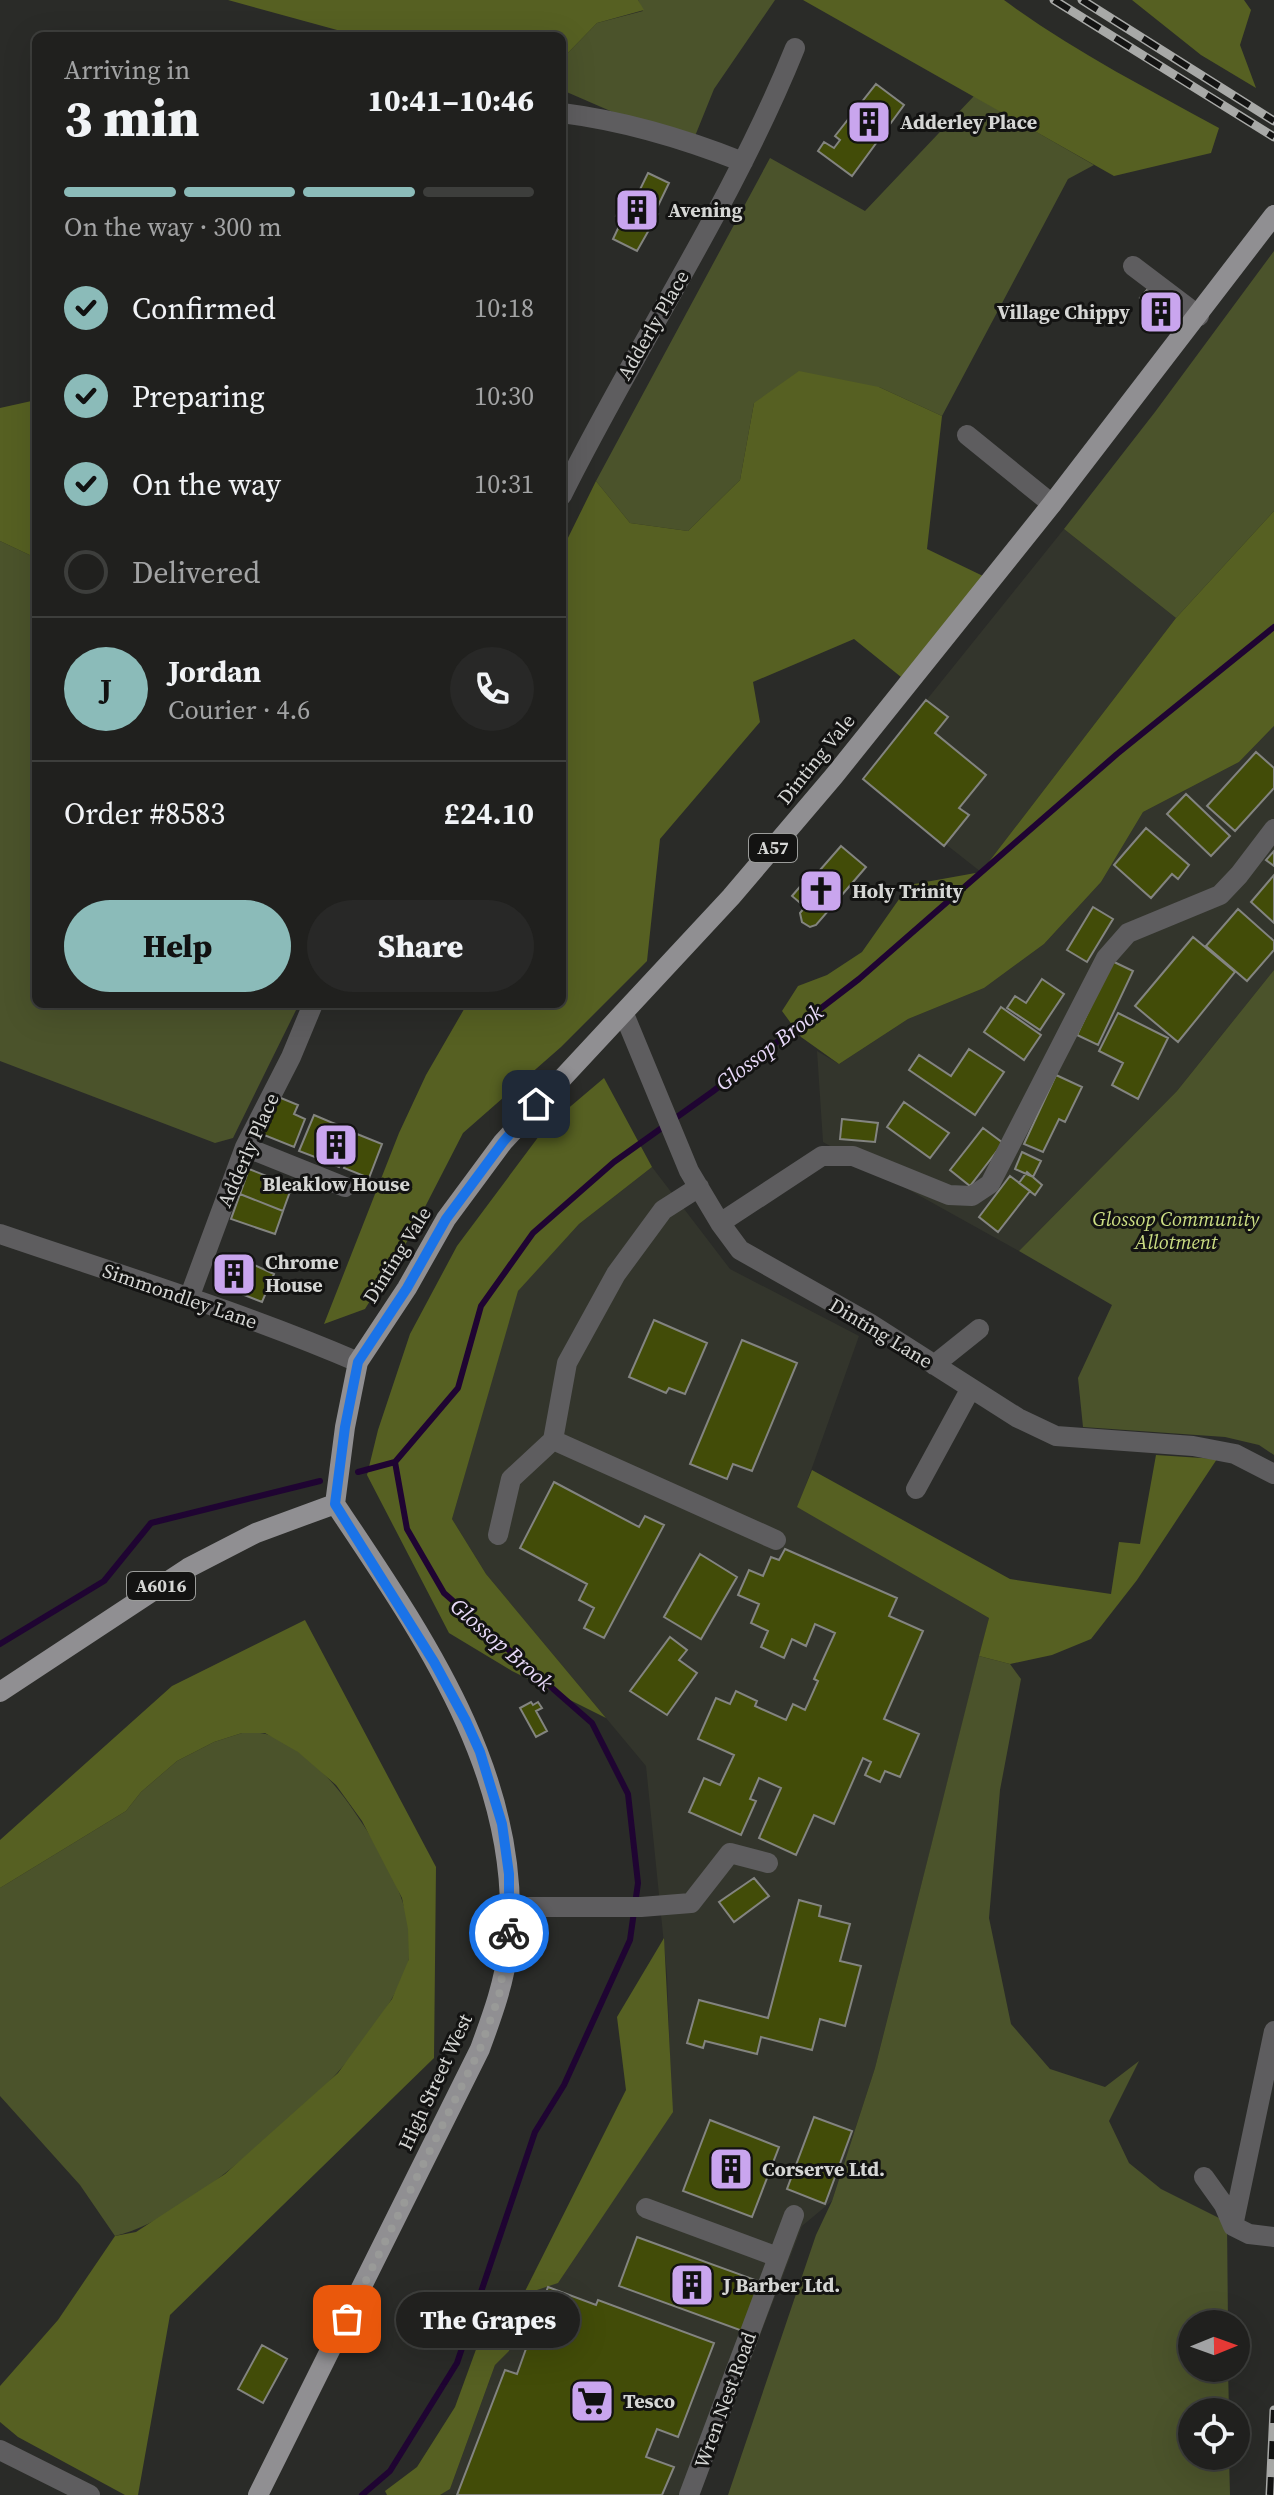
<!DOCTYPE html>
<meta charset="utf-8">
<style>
body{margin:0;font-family:"Source Serif 4",serif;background:#282827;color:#f1f3f6;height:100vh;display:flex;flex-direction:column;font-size:30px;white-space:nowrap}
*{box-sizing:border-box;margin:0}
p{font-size:26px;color:#a2a3a4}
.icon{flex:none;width:44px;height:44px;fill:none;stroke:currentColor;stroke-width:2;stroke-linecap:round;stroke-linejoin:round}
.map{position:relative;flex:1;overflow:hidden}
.drawer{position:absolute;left:32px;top:32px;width:534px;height:976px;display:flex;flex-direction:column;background:#20201e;border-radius:12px;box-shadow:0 8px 32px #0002,0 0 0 2px #3d3e3c}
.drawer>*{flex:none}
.needle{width:52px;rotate:89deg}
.fabs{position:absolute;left:1178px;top:2310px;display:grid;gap:16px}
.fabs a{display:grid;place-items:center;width:72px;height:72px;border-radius:50%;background:#20201e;box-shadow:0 8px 32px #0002,0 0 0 2px #3d3e3c;font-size:40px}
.pin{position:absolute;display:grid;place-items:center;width:68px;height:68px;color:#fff;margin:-34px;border-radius:16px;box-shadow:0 4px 12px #0006}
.courier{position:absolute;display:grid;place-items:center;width:80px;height:80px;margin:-40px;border:6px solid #1a73e8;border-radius:50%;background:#fff;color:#222;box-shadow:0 2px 10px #0007}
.bubble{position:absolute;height:56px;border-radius:28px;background:#20201e;box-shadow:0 8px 32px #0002,0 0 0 2px #3d3e3c;font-size:26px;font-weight:800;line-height:56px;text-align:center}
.head em{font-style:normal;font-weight:800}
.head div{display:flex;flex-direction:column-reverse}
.head{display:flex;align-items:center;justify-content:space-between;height:136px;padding:0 32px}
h1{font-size:52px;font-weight:800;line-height:60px}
.bar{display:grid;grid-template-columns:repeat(4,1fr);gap:12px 8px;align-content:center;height:96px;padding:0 32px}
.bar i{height:10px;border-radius:6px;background:#3d3e3c}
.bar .on{background:#8bbbb9}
.bar p{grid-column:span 4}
.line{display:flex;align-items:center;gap:20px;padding:0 32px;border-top:2px solid #3d3e3c}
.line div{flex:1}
.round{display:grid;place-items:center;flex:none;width:84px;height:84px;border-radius:42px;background:#282827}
ol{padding:0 32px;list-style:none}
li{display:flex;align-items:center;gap:24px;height:88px}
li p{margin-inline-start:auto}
li .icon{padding:8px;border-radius:50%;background:#8bbbb9;color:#111;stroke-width:4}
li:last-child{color:#a2a3a4}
li i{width:44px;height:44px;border:4px solid #3d3e3c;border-radius:50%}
.action{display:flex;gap:16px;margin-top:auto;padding:16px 32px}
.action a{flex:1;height:92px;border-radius:48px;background:#8bbbb9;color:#111;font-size:32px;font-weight:800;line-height:92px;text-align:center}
.action a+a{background:#282827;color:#f1f3f6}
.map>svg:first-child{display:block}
.built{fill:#33352c}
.green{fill:#4b532b}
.forest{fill:#566022}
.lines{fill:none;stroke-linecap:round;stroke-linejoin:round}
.stream{stroke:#1f0432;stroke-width:6}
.building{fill:#424c08;stroke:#838480;stroke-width:2}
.minor{stroke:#5e5d5f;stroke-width:20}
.major{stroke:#908f92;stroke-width:20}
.rail-casing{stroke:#a8a9a7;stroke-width:9}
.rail{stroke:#131312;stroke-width:6;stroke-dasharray:18;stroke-linecap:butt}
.done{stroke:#999a98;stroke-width:8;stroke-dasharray:0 14.4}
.route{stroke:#1a73e8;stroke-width:10}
.labels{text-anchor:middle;stroke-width:6;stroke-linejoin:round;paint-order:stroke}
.shield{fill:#131312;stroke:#9b9c9a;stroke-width:2}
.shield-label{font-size:18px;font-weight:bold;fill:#d5d6d4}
.poi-label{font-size:20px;font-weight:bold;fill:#d5d6d4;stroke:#131312;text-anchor:start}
.street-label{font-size:20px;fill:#d5d6d4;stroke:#131312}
.park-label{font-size:20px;font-style:italic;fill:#cbdd83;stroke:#131312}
.water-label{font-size:22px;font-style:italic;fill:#e8d9f9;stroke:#131312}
</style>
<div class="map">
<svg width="1274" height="2495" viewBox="0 0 1274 2495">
<rect width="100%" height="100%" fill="#2a2b28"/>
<!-- built -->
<path class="built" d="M1064,529l112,89 -195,254 -118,-93z
M1274,726v244l-97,121 -158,160 -196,-109 -6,-91 22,13 69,-45 76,-31 60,-44 57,-62 42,-70 96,-50z
M652,1167l78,102 129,67 -61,171 191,111 -114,450 -43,133 -30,25 -103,269h-259l10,-6 45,-124 14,-14 28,-62 135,-177 -5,-138 -21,-208 -160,-192 -34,-55 65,-228 62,-67z"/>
<!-- green -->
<path class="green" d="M638,0h137l-61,89 -23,57 -129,-56v-31l35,-36 46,-12z
M974,96l120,69 -26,14 -126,237 -63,-29 -125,16 -14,77 -52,51 -58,-8 -34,-42 174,-323 95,53z
M1274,251v260l-98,107 -112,-89 91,-117z
M0,541l36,17v446h263l-66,134 -18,5 -215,-82z
M1274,970v485l-15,-10 -34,-8 -142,-10 -5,-49 34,-73 -93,-54 158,-160z
M979,1656l31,8 11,15 -21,111 -11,128 22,106 39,45 55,18 34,-26 -30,60 20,42 32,26 66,33 1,102h-36v44h36l1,44h-37v44h37l1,39h-502l88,-260 16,-34 43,-133z
M242,1733c7,0 17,-1 24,1 31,10 65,44 83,70 27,38 70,106 60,155 -7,33 -48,88 -71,113 -12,14 -26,25 -40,38 -44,41 -125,113 -183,126l-35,-51 -80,-89v-208l126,-77 15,-19 36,-31 37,-19z"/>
<!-- forest -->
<path class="forest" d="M228,0h410l6,10 -47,13 -35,36v-23h-203z
M803,0h201c66,49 142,88 215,128l-8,25 -97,23z
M1132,0h112l7,10 -11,35 16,43 -55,-33z
M799,371l80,16 63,29 -15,133 56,27 -82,101 -47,-38 -101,43 7,40 -100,117 -13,122 -86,86 -98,86 -55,107 -43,69 -41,15 75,-191 27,-58 41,-71h95v-454l34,-69 34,42 58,8 52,-51 14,-77z
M36,400v158l-36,-17v-133z
M1274,511v215l-35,36 -96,50 -42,70 -57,62 -60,44 -76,31 -69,45 -38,-27 -19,-26 16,-25 29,-11 35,-23 47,-67 72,-13 195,-254z
M604,1078l48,89 -73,57 -61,67 -66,228 34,55 120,144 -94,-47 -63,-38 -82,-158 11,-45 32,-96 47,-88 88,-118z
M1156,1455l61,4 -80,121 -46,59 -39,16 -42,9 -31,-8 10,-38 -192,-111 15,-37 198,109 101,15 8,-52 21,2z
M305,1620l131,247 -2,191 -264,257 -32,180h-13l-107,-58 -18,-15v-36l58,-66 57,-84 21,-4 89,-58 113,-101 54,-74 17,-40 -1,-30 -6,-31 -40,-77 -26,-36 -38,-33 -33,-19h-23l-28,9 -37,19 -36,31 -15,19 -126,77v-48l172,-154z
M664,1938l9,174 -115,171 -21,7 -28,61 -14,14 -45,124 -10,6h-53l-2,-4 32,-24 38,-60 27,-74 16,12 128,-255 -9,-73z"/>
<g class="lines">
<!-- stream -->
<path class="stream" d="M358,1472l37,-10
M0,1644l104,-63 47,-58 169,-42
M362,2495l28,-24 67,-108 78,-231 29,-47 66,-145 8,-57 -10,-89 -36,-71 -148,-130 -37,-64 -12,-67 63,-74 23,-82 52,-73 81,-71 98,-70 147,-113 258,-225 157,-127"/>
</g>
<!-- building -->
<path class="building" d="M876,84l28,21 -52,71 -34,-25 6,-9 10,6 6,-8 -5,-4z
M648,173l21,10 -14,29 3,2 -21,37 -24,-12 9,-19 -6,-4 6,-13 9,5z
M1147,290l33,27 -11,14 -28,-23 5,-5 -6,-5z
M926,700l22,17 -13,16 51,42 -27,33 10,7 -25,31 -81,-67z
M1256,752l18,16v20l-39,43 -28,-25z
M1186,794l44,42 -19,20 -44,-42z
M1146,828l43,37 -11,14 -6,-5 -21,24 -37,-33z
M841,846l25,21 -50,58 -6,2 -8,-5 -2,-9 5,-6 -13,-11 12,-14 3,3z
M1274,851v15l-8,-6z
M1274,875v48l-23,-21z
M1093,907l20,12 -26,43 -20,-12z
M1238,909l36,32v9l-27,31 -41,-35z
M1193,937l42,35 -57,70 -43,-36z
M1112,961l21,10 -35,74 -21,-10z
M1042,979l22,15 -24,36 -33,-22 8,-12 11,7z
M1001,1007l40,28 -17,25 -40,-28z
M1118,1013l50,25 -30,61 -26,-14 11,-22 -24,-12z
M969,1049l35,23 -29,43 -66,-45 10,-15 32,21z
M1056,1075l26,12 -17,35 -6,-3 -16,33 -19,-8z
M276,1096l22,9 -4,9 11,5 -11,28 -35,-14z
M904,1102l45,31 -19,25 -43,-31z
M314,1115l19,8 -13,36 -21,-8z
M842,1119l36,4 -3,19 -35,-3z
M333,1123l21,8 -15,36 -19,-8z
M983,1128l20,15 -33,43 -20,-16z
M357,1134l25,10 -13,34 -25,-10z
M1022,1152l19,9 -8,16 -18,-8z
M249,1169l43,17 -9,25 -43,-17z
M1027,1172l15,13 -7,10 -16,-12z
M1010,1176l20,15 -32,41 -19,-15z
M240,1194l43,17 -8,23 -44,-15z
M228,1254l24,10 -13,29 -23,-9z
M252,1264l22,10 -12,28 -23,-9z
M654,1320l53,23 -22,51 -16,-6 -3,5 -37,-16z
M742,1340l55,23 -45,108 -19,-7 -6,15 -37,-15z
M554,1482l85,45 6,-11 19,9 -60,113 -20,-10 10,-20 -15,-8 8,-16 -67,-36z
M785,1549l112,49 -8,18 34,15 -39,88 35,15 -19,43 -15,-6 -5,11 -15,-7 6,-13 -8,-4 -29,66 -20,-9 -18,40 -37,-17 22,-50 -22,-10 -9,21 6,2 -15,34 -52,-23 15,-34 16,7 14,-30 -36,-16 18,-41 14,6 6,-13 21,10 -2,5 31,14 7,-16 12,6 13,-29 -4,-2 21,-46 -20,-9 -9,22 -14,-7 -8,19 -23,-11 7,-16 -17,-8 8,-19 -21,-9 11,-25 14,6 8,-19 8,3z
M700,1554l37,23 -36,62 -37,-22z
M670,1637l17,13 -8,10 18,13 -30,42 -37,-24z
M531,1702l2,3 5,-3 4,6 -6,3 11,20 -11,6 -16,-29z
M754,1878l15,18 -35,26 -15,-20z
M799,1900l22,6 -2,10 31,8 -10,37 21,5 -16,60 -25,-7 -8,31 -51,-13 -4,17 -52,-13 -2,7 -16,-5 12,-43 69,18z
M814,2117l38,14 -27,73 -38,-15z
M710,2120l69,27 -27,70 -69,-26z
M637,2237l129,47 -18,49 -129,-47z
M548,2287l48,18 2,-5 116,43 -36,94 -21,-8 -11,28 28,10 -12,28h-205l48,-125 12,4z
M262,2345l25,14 -24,44 -25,-14z"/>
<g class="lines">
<!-- minor -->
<path class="minor" d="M562,113c63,8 123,26 181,49
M1133,266l66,50
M967,435l85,69
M562,495c75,-151 170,-291 233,-447
M624,1014l65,157 31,52 20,27 129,73 149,95 38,18 137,10 42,8 39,20
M245,1147l100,40
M699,1187l-36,23 -47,64 -49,89 -14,77 223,100
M720,1223l102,-67h31l96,39 23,1 18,-12 116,-226 22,-25 92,-38 19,-20 35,-46
M0,1234c120,41 242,78 358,128
M189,1298l56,-151 46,-90 22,-53
M934,1365l45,-36
M916,1489l55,-101
M498,1535l13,-56 42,-39
M511,1907h130l50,-4 39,-50 38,10
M1204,2177l20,28 9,21
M646,2208l132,49
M1233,2226l41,-195
M1233,2226l16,8 25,3
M0,2450l90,45
M689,2495l105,-280"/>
<!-- major -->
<path class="major" d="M335,1504l10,-77 13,-65 49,-74 39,-69 57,-77 228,-245 103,-121 218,-272 222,-289
M0,1692l188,-124 68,-35 79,-29
M258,2495l222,-446c12,-33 24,-65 28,-100 18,-167 -84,-312 -173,-445"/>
<!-- rail casing -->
<g class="rail-casing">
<path id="rail" d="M1054,0l220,137
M1082,0l192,121
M1270,2495l4,-85"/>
</g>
<!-- rail -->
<use href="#rail" class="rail"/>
</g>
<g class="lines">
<!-- done -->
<path class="done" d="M347,2319l133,-270 19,-53 10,-63"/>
<!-- route -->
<path class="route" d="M509,1933v-59l-7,-50 -22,-72 -14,-31 -32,-59 -99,-158 10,-77 13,-65 49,-74 39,-69 57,-77 33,-38"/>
</g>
<!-- icons -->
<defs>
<g id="building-square" transform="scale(2.3)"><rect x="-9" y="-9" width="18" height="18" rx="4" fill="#c9a5ee" stroke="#131312"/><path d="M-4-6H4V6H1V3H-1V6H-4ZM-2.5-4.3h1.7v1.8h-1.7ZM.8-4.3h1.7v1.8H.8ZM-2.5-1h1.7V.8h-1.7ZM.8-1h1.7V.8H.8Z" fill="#111"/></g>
<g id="church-square" transform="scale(2.3)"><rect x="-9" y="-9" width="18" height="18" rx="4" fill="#c9a5ee" stroke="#131312"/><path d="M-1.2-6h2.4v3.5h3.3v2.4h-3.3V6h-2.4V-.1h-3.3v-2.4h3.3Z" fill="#111"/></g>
<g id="supermarket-square" transform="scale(2.3)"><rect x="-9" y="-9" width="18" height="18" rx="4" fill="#c9a5ee" stroke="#131312"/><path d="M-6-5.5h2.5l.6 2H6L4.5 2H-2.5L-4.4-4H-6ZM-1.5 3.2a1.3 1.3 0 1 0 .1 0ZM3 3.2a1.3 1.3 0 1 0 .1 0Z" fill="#111"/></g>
</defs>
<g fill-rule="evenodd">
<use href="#building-square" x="869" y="122"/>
<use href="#building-square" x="637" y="210"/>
<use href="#building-square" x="1161" y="312"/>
<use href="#church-square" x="821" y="891"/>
<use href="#building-square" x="336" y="1145"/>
<use href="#building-square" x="234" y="1274"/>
<use href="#building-square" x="731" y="2169"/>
<use href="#building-square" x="692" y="2285"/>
<use href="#supermarket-square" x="592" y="2401"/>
</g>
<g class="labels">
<!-- shield labels -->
<g class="shield">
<rect x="749" y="834" width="48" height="28" rx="6"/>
<rect x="127" y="1572" width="68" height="28" rx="6"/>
</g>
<g class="shield-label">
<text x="773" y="854">A57</text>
<text x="161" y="1592">A6016</text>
</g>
<!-- poi labels -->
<g class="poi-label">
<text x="900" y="129">Adderley Place</text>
<text x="668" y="217">Avening</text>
<text x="1130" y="319" text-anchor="end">Village Chippy</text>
<text x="852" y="898">Holy Trinity</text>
<text x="336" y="1191" text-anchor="middle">Bleaklow House</text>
<text x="265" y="1269">Chrome<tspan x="265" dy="23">House</tspan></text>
<text x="762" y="2176">Corserve Ltd.</text>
<text x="723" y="2292">J Barber Ltd.</text>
<text x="623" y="2408">Tesco</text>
</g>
<!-- street labels -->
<g class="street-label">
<text transform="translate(653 325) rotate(-60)" y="7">Adderly Place</text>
<text transform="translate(816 759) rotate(-51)" y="7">Dinting Vale</text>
<text transform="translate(248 1150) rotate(-66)" y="7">Adderly Place</text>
<text transform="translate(397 1255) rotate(-58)" y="7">Dinting Vale</text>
<text transform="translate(180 1296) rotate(19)" y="7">Simmondley Lane</text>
<text transform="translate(881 1333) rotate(31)" y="7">Dinting Lane</text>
<text transform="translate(435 2082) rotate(-65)" y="7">High Street West</text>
<text transform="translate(725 2400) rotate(-70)" y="7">Wren Nest Road</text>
</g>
<!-- park labels -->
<g class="park-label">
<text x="1176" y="1226">Glossop Community<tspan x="1176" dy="23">Allotment</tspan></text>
</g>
<!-- water labels -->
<g class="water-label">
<text transform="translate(769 1047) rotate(-37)" y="8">Glossop Brook</text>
<text transform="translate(502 1644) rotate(41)" y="8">Glossop Brook</text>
</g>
</g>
</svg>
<div class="fabs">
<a><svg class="needle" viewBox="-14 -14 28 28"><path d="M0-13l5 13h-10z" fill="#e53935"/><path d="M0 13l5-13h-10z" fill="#a2a3a4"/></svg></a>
<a><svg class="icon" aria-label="locate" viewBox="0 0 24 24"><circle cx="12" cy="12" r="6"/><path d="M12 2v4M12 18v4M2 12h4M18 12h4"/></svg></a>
</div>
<div class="pin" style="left:347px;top:2319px;background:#ea580c"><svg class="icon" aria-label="bag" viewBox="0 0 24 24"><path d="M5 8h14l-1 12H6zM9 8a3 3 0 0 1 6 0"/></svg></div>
<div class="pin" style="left:536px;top:1104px;background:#1f2937"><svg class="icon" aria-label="home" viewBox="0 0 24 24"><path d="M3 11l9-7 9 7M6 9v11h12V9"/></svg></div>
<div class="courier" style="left:509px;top:1933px"><svg class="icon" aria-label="bike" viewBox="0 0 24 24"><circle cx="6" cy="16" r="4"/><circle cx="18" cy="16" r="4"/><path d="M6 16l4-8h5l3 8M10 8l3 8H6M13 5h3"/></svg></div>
<div class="bubble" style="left:396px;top:2292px;width:184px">The Grapes</div>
<section class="drawer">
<div class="head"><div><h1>3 min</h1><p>Arriving in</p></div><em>10:41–10:46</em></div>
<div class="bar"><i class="on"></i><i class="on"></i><i class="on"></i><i></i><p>On the way · 300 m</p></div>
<ol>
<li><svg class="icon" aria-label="check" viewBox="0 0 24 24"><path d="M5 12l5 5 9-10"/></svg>Confirmed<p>10:18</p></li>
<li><svg class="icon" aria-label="check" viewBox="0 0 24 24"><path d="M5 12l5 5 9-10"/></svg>Preparing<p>10:30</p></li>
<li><svg class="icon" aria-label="check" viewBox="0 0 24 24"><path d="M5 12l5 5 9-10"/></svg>On the way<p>10:31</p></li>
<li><i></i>Delivered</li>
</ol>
<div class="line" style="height:144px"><b class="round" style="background:#8bbbb9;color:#111">J</b><div><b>Jordan</b><p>Courier · 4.6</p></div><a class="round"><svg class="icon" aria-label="phone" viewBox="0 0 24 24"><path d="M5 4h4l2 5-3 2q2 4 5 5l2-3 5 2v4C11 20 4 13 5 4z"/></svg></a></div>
<div class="line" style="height:104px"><div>Order #8583</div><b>£24.10</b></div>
<div class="action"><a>Help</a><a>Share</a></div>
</section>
</div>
